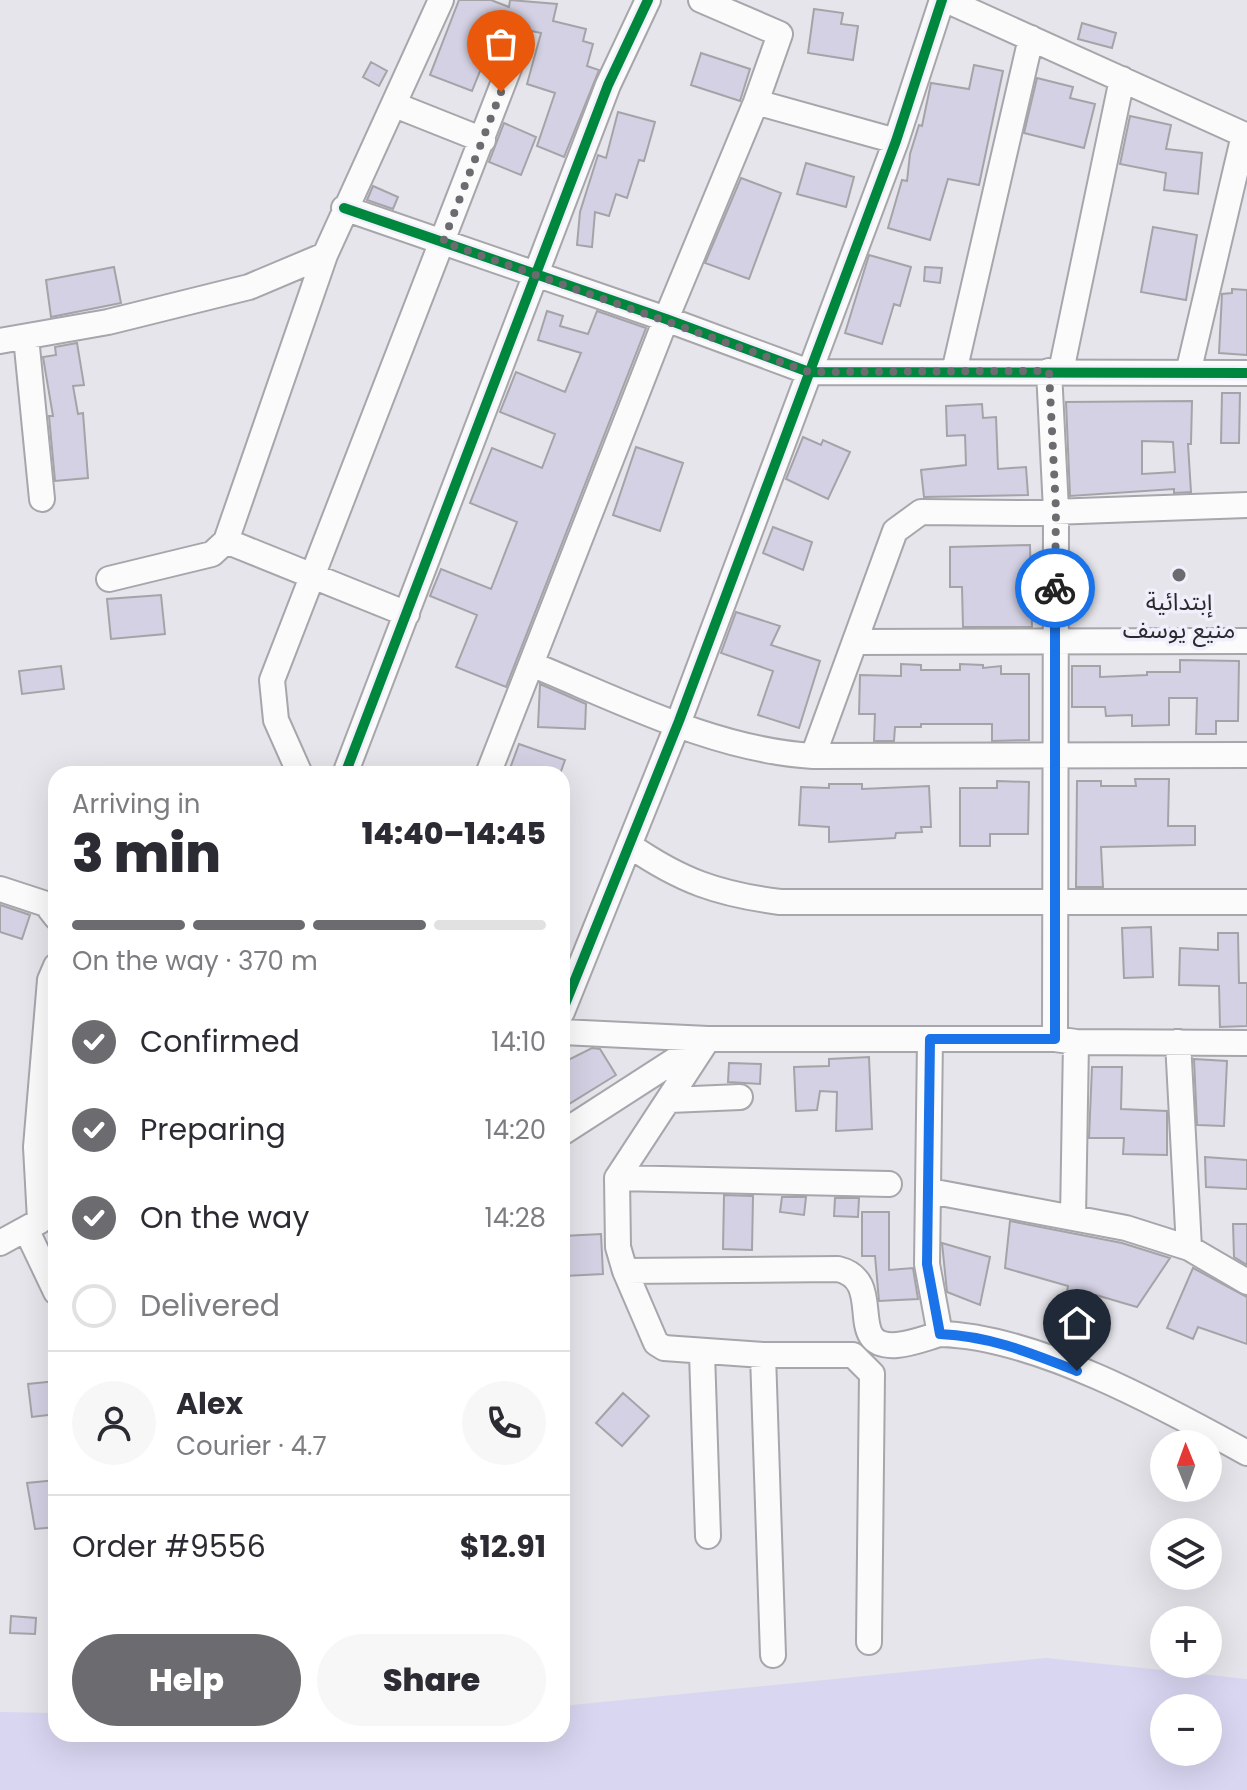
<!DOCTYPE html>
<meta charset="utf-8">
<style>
body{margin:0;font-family:Poppins,"Noto Sans Arabic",sans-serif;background:#f7f7f7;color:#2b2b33;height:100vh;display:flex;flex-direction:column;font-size:30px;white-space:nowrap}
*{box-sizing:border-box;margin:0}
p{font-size:26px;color:#7c7c81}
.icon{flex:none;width:44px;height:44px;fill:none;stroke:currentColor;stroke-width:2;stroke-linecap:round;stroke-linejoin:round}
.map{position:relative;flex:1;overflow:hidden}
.sheet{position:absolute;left:48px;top:766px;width:522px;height:976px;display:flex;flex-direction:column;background:#fff;border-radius:24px;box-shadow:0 8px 32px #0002}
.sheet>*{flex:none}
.needle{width:52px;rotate:359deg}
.controls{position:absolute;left:1150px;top:1430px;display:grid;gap:16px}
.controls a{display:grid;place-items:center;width:72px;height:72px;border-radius:50%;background:#fff;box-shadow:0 8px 32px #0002;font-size:40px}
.pin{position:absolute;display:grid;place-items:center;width:68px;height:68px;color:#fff;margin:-82px -34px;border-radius:50% 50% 50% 0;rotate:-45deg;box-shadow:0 0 8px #0007}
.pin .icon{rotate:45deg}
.courier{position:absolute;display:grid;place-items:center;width:80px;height:80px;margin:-40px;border:6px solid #1a73e8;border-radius:50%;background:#fff;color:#222;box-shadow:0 2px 10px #0007}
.overview em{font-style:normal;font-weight:800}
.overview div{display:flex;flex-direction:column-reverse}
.overview{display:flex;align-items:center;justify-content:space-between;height:136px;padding:0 24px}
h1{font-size:52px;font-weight:800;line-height:60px}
.bar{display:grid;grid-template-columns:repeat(4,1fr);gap:12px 8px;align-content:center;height:96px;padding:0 24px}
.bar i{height:10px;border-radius:6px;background:#e1e1e2}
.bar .active{background:#6b6b70}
.bar p{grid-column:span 4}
.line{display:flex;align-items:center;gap:20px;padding:0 24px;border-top:2px solid #e1e1e2}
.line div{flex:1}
.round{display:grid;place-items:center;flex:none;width:84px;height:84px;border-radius:42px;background:#f7f7f7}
ol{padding:0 24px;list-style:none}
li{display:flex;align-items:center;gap:24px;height:88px}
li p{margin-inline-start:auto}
li .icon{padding:8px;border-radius:50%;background:#6b6b70;color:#fff;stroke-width:4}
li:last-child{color:#7c7c81}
li i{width:44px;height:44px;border:4px solid #e1e1e2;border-radius:50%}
.button{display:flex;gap:16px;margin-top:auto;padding:16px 24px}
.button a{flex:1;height:92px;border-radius:48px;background:#6b6b70;color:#fff;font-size:32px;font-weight:800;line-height:92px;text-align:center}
.button a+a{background:#f7f7f7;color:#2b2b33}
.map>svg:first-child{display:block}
.green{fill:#d8d6f1;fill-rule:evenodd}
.building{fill:#d3d1e3;stroke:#a4a4a8;stroke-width:2;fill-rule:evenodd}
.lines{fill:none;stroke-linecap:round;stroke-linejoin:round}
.minor-casing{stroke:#a6a6ab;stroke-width:28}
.minor{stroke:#fbfbfc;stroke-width:24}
.cycleway-casing{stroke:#f0effc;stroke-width:15}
.cycleway{stroke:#00873e;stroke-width:10}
.done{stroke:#6b6b70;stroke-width:8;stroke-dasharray:0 14.4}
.route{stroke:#1a73e8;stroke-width:10}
.poi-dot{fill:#6b6b70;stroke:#f0effc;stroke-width:3}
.labels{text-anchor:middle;stroke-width:7;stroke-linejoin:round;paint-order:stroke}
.poi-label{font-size:24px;fill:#2a2a2e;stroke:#f0effc}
</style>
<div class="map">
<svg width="1247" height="1790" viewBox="0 0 1247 1790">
<rect width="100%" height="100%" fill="#e5e5eb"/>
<!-- green -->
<path class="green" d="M1046,1658l201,21v111h-1247v-78l56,1v21h506v-28zM1164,1708h44v44h-44z"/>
<!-- building -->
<path class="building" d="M459,0h32l18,7 1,-7 47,4 -4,17 33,8 -3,12 10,3 -6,22 12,4 -35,87 -27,-11 18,-53 -28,-9 14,-51 -42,-9 -27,67 -42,-16z
M814,9l29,4 -2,11 17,2 -5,34 -45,-7z
M1082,23l34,10 -4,15 -34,-9z
M701,53l49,16 -10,32 -49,-16z
M371,62l16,9 -8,15 -16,-9z
M974,65l29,6 -24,114 -31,-6 -18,61 -42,-12 14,-48 5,1 3,-27 9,-29 3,1 9,-43 38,6z
M1037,78l36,9 -3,11 25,6 -11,44 -60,-15z
M618,112l37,10 -11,39 -5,-1 -12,38 -11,-4 -7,22 -14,-4 -3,35 -15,-2 3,-33 18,-57 8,3z
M1130,116l41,9 -5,24 36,4 -4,41 -34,-4 2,-17 -46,-9z
M504,123l32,14 -15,38 -32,-13z
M806,163l48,14 -8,30 -49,-13z
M741,178l40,15 -32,86 -44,-16z
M373,186l25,11 -5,12 -26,-9z
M1153,227l44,8 -11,65 -45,-8z
M869,255l42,12 -11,39 -6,-2 -12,40 -37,-11z
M114,267l7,36 -70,14 -5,-37z
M925,267l17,1 -2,15 -16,-2z
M1232,289l15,1v65l-28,-2 3,-59 10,-1z
M547,311l16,5 -3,10 28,8 9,-23 49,17 -140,359 -50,-20 21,-52 -47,-19 11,-27 50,20 26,-67 -47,-19 22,-55 50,20 13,-34 -55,-22 16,-40 49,20 16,-39 -43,-13z
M77,343l7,42 -11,1 5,28 5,-1 5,65 -33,3 -6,-65h4l-10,-59 13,-2 -1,-8z
M1222,393h18l-1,50h-18z
M1192,401l-1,43h-3l3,48 -17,1v-4l-104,7 -4,-94zM1142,441l31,1 2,30 -33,2z
M982,404l1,14 13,-1 2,52 28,-2 2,28 -104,2 -3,-27 45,-5 -1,-30 -18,1 -1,-30z
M803,437l18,8 2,-5 27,12 -22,47 -42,-20z
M636,447l47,16 -23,68 -47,-16z
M773,527l39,15 -9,28 -40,-17z
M1030,545l2,82h-69l-1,-40h-12v-40z
M161,595l4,39 -54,5 -4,-40z
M736,612l44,14 -9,19 49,16 -21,67 -41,-13 15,-44 -52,-18z
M1180,660l59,1 -1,60h-22v13h-20l1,-36h-28v27l-37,1v-11l-26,1 -1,-9h-33v-41h28v11l47,-2v-3h33z
M901,664l20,1v5h39v-6l23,1v3l18,-2v8h28v66l-37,1v-17h-71v3h-26l-1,14h-20l1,-27h-16l1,-39 41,1z
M61,666l3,23 -42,5 -3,-23z
M540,684l46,20 -1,25 -47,-2z
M519,744l46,16 -5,14h-52z
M1135,779h34l-1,47h27v19l-94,2 2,40h-27l1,-106h24v5h35z
M997,781l32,1 -1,52h-38v12h-30v-58h37z
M829,784h33v5l67,-3 2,41h-10l1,5 -26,1 -1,5 -66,4v-15l-30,-2 2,-38 28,1z
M0,905l30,10 -8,24 -22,-7z
M1151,927l2,50 -29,1 -2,-50z
M1218,933h20l1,50h8v43l-27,1 -1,-41 -40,-1 1,-37 38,2z
M592,1048l8,1 16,26 -47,29 -7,-14v-27z
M869,1057l3,72 -36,2 1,-39 -17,-1 -3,19 -21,1 -2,-44 35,-1v-7z
M1194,1059l33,2 -3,65 -27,-1z
M729,1063l32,1 -1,20 -32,-2z
M1092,1067h30l-1,42 46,2v44l-44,-1 1,-16h-35z
M1205,1157l42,3v29l-41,-2z
M724,1195l29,1 -1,54 -29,-1z
M782,1197h24l-2,18 -24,-3z
M835,1198h24l-1,19 -24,-1z
M862,1212h27v58l24,-2 5,31 -39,2 -4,-45h-13z
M1010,1221l112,22 48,15 -33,49 -41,-12 -14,59 -24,-10 10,-58 -63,-18z
M1233,1224h14v41l-13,-8z
M601,1234l2,40 -38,2 -2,-40z
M942,1243l48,14 -10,48 -33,-13z
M1193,1268l54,29v47l-49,-17 -5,12 -26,-11z
M56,1381v33l-24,3 -4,-33z
M623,1393l26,23 -27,30 -26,-23z
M56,1480v47l-21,2 -8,-46z
M11,1616l25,2 -1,16 -25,-1z"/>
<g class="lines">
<!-- minor casing -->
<g class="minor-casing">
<path id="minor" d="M946,0l301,136
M756,102l140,39
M395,105l88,35
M344,208l322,111 143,53 438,1
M26,337l16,162
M0,341l108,-19 141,-35 76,-32
M1049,371l7,139 -1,529
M1061,371l61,-292
M954,372l77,-334
M1188,373l56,-238
M226,541l181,73
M109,579l103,-25 14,-13 99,-286 116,-255
M856,642l391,-1
M531,664c90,37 184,86 282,92l434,-1
M813,756l82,-225 26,-19 103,1 223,-8
M300,774l-24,-54 -4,-40 246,-635
M345,774l263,-689 40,-85
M488,774l178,-455 90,-217 24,-68 -79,-34
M629,845c52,36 89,49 151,57h467
M0,889l46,15 10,13
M562,1012l117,-291 217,-580 46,-141
M562,1032l146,7h347l21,3 171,1
M708,1039l-91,139 1,69 7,24 213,-2c50,12 4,80 59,76 14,-1 29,-7 43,-11
M930,1039l-3,225 13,70c95,2 224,73 307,119
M1178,1042l11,206
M670,1100l70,-3
M562,1133l141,-91
M617,1178l272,6
M930,1191l196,37 63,20 58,34
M1073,1218l3,-176
M40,1220l-4,-73 14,-167 6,-14
M26,1229l30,63
M0,1243l40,-22
M625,1271l31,72 8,5 99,7h90l19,19 -3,268
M702,1353l6,183
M763,1355l10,300"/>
</g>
<!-- minor -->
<use href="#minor" class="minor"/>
<!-- cycleway casing -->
<g class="cycleway-casing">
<path id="cycleway" d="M344,208l322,111 143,53 438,1
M345,774l263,-689 40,-85
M562,1012l117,-291 217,-580 46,-141"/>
</g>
<!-- cycleway -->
<use href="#cycleway" class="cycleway"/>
</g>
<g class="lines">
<!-- done -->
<path class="done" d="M501,92l-58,150 366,130 240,-1 7,139 -1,78"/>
<!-- route -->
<path class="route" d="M1055,588v451h-125l-3,225 13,70c50,2 91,19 137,37"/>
</g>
<!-- markers -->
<circle class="poi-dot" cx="1179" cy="575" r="8"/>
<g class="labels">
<!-- poi labels -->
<g class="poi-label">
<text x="1179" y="610">إبتدائية<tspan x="1179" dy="28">منيع يوسف</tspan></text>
</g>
</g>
</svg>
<div class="controls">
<a><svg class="needle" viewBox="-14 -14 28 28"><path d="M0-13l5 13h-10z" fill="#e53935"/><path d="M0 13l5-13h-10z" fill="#7c7c81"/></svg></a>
<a><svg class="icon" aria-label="layers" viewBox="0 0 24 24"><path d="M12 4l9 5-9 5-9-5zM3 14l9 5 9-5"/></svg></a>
<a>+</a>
<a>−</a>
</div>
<div class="pin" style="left:501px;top:92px;background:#ea580c"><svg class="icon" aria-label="bag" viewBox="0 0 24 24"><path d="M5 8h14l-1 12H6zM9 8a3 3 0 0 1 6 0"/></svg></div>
<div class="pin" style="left:1077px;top:1371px;background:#1f2937"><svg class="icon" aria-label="home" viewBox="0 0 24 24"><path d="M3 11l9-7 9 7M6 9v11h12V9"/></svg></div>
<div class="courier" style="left:1055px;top:588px"><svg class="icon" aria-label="bike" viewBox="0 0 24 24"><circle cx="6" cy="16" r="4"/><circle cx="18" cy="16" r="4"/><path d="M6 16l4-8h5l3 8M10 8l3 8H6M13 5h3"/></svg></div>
<section class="sheet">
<div class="overview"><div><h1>3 min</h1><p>Arriving in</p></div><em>14:40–14:45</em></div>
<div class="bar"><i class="active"></i><i class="active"></i><i class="active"></i><i></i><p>On the way · 370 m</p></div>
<ol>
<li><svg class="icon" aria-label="check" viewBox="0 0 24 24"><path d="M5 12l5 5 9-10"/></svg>Confirmed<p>14:10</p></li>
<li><svg class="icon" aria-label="check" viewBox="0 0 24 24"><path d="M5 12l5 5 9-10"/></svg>Preparing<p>14:20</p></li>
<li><svg class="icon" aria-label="check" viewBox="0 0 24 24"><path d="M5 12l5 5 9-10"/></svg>On the way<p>14:28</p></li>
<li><i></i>Delivered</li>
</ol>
<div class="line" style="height:144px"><a class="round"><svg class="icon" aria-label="person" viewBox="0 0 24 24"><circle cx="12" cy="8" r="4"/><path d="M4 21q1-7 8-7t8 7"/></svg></a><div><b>Alex</b><p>Courier · 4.7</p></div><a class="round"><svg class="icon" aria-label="phone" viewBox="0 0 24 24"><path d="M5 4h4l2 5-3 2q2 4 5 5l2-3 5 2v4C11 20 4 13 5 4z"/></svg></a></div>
<div class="line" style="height:104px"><div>Order #9556</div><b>$12.91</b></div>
<div class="button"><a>Help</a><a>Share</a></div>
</section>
</div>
